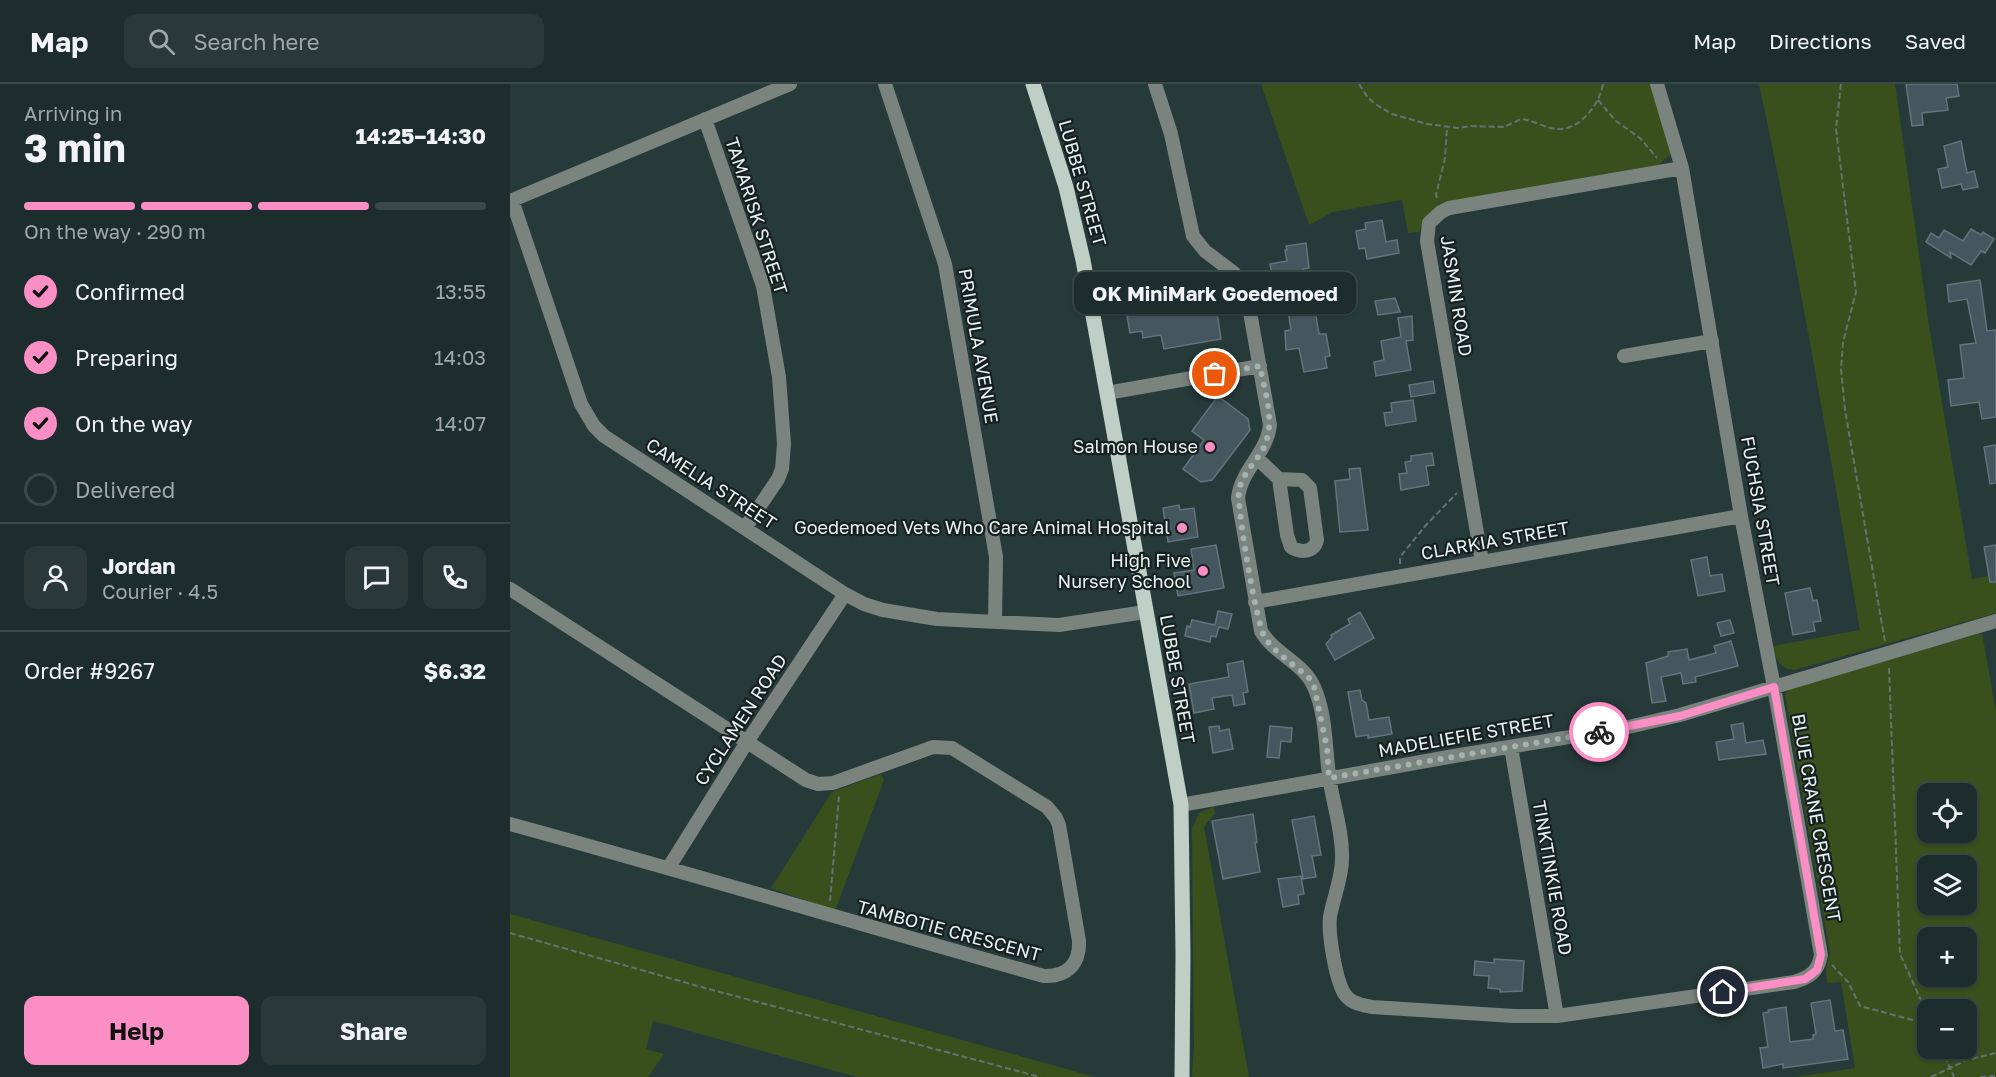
<!DOCTYPE html>
<meta charset="utf-8">
<style>
body{margin:0;font-family:"Golos Text",sans-serif;background:#2a3838;color:#f1f3f6;height:100vh;display:flex;flex-direction:column;font-size:22px;white-space:nowrap}
*{box-sizing:border-box;margin:0}
p{font-size:20px;color:#a0a7a9}
.icon{flex:none;width:33px;height:33px;fill:none;stroke:currentColor;stroke-width:2;stroke-linecap:round;stroke-linejoin:round}
.map{position:relative;flex:1;overflow:hidden}
.sheet{display:flex;flex-direction:column;background:#1d2c2c;width:510px}
.sheet>*{flex:none}
.controls{position:absolute;left:1407px;top:699px;display:grid;gap:12px}
.controls a{display:grid;place-items:center;width:60px;height:60px;border-radius:12px;background:#1d2c2c;box-shadow:0 2px 4px #0004,0 0 0 2px #3b4848;font-size:30px}
.pin{position:absolute;display:grid;place-items:center;width:51px;height:51px;color:#fff;margin:-26px;border:3px solid #fff;border-radius:50%;box-shadow:0 2px 6px #0007}
.courier{position:absolute;display:grid;place-items:center;width:60px;height:60px;margin:-30px;border:4px solid #fb8fc5;border-radius:50%;background:#fff;color:#222;box-shadow:0 2px 8px #0007}
.bubble{position:absolute;height:42px;border-radius:12px;background:#1d2c2c;box-shadow:0 2px 4px #0004,0 0 0 2px #3b4848;font-size:20px;font-weight:700;line-height:42px;text-align:center}
.head em{font-style:normal;font-weight:700}
.head div{display:flex;flex-direction:column-reverse}
.head{display:flex;align-items:center;justify-content:space-between;height:102px;padding:0 24px}
h1{font-size:39px;font-weight:700;line-height:45px}
.bar{display:grid;grid-template-columns:repeat(4,1fr);gap:9px 6px;align-content:center;height:72px;padding:0 24px}
.bar i{height:8px;border-radius:4px;background:#3b4848}
.bar .selected{background:#fb8fc5}
.bar p{grid-column:span 4}
.line{display:flex;align-items:center;gap:15px;padding:0 24px;border-top:2px solid #3b4848}
.line div{flex:1}
.round{display:grid;place-items:center;flex:none;width:63px;height:63px;border-radius:12px;background:#2a3838}
ol{padding:0 24px;list-style:none}
li{display:flex;align-items:center;gap:18px;height:66px}
li p{margin-inline-start:auto}
li .icon{padding:6px;border-radius:50%;background:#fb8fc5;color:#111;stroke-width:4}
li:last-child{color:#a0a7a9}
li i{width:33px;height:33px;border:3px solid #3b4848;border-radius:50%}
.cta{display:flex;gap:12px;margin-top:auto;padding:12px 24px}
.cta a{flex:1;height:69px;border-radius:12px;background:#fb8fc5;color:#111;font-size:24px;font-weight:700;line-height:69px;text-align:center}
.cta a+a{background:#2a3838;color:#f1f3f6}
header{display:flex;align-items:center;gap:36px;box-sizing:border-box;height:84px;padding:0 30px;background:#1d2c2c;border-bottom:2px solid #3b4848}
header strong{font-size:28px}
nav{display:flex;gap:33px;margin-inline-start:auto;font-size:21px}
.search{width:420px;height:54px;background:#2a3838;display:flex;align-items:center;gap:15px;box-sizing:border-box;padding:0 21px;border-radius:12px;color:#a0a7a9;font-size:22px}
main{display:flex;flex:1;min-height:0}
.map>svg:first-child{display:block}
.green{fill:#39501d;fill-rule:evenodd}
.building{fill:#45575e;stroke:#62747c;stroke-width:1.5}
.lines{fill:none;stroke-linecap:round;stroke-linejoin:round}
.path{stroke:#637373;stroke-width:2;stroke-dasharray:6 3;stroke-linecap:butt}
.minor{stroke:#7b837e;stroke-width:14}
.major{stroke:#bfcfc6;stroke-width:15}
.done{stroke:#a4b2b2;stroke-width:6;stroke-dasharray:0 10.8}
.route{stroke:#fb8fc5;stroke-width:8}
.poi-dot{fill:#fb8fc5;stroke:#17201f;stroke-width:2}
.labels{text-anchor:middle;stroke-width:4.5;stroke-linejoin:round;paint-order:stroke}
.street-label{font-size:18px;fill:#e7f3f2;stroke:#17201f}
.poi-label{font-size:18px;fill:#e7f3f2;stroke:#17201f;text-anchor:end}
</style>
<header>
<strong>Map</strong>
<div class="search"><svg class="icon" aria-label="search" viewBox="0 0 24 24"><circle cx="10" cy="10" r="6"/><path d="M15 15l6 6"/></svg>Search here</div>
<nav><a>Map</a><a>Directions</a><a>Saved</a></nav>
</header>
<main>
<section class="sheet">
<div class="head"><div><h1>3 min</h1><p>Arriving in</p></div><em>14:25–14:30</em></div>
<div class="bar"><i class="selected"></i><i class="selected"></i><i class="selected"></i><i></i><p>On the way · 290 m</p></div>
<ol>
<li><svg class="icon" aria-label="check" viewBox="0 0 24 24"><path d="M5 12l5 5 9-10"/></svg>Confirmed<p>13:55</p></li>
<li><svg class="icon" aria-label="check" viewBox="0 0 24 24"><path d="M5 12l5 5 9-10"/></svg>Preparing<p>14:03</p></li>
<li><svg class="icon" aria-label="check" viewBox="0 0 24 24"><path d="M5 12l5 5 9-10"/></svg>On the way<p>14:07</p></li>
<li><i></i>Delivered</li>
</ol>
<div class="line" style="height:108px"><a class="round"><svg class="icon" aria-label="person" viewBox="0 0 24 24"><circle cx="12" cy="8" r="4"/><path d="M4 21q1-7 8-7t8 7"/></svg></a><div><b>Jordan</b><p>Courier · 4.5</p></div><a class="round"><svg class="icon" aria-label="chat" viewBox="0 0 24 24"><path d="M4 5h16v11H9l-5 4z"/></svg></a><a class="round"><svg class="icon" aria-label="phone" viewBox="0 0 24 24"><path d="M5 4h4l2 5-3 2q2 4 5 5l2-3 5 2v4C11 20 4 13 5 4z"/></svg></a></div>
<div class="line" style="height:78px"><div>Order #9267</div><b>$6.32</b></div>
<div class="cta"><a>Help</a><a>Share</a></div>
</section>
<div class="map">
<svg width="1486" height="993" viewBox="0 0 1486 993">
<rect width="100%" height="100%" fill="#273a3a"/>
<!-- green -->
<path class="green" d="M751,0h389l21,62 -1,9 -12,10 -210,37c-14,7 -24,14 -29,30l-11,1 -6,-33 -69,12 -24,13z
M1249,0h136l34,242 43,253 24,-4v38l-201,57c-16,-1 -19,-11 -22,-24l87,-16c-31,-182 -62,-365 -101,-546z
M1472,549l14,79v365h-200l59,-9 -14,-86 -14,1 -1,-13 4,-17 -45,-259 4,-5zM1418,710h38v38h-38zM1418,782h38v38h-38zM1418,854h38v38h-38zM1418,926h38v38h-38z
M371,690l3,6 -49,131 -64,-23 61,-96z
M703,723l2,6 -11,14 45,250h-57l2,-30 -2,-218 7,-16z
M0,830l585,163h-238l-204,-56 -7,28 18,5 -16,23h-138z"/>
<!-- building -->
<path class="building" d="M1396,0h51l2,12 -13,2 2,12 -26,3 1,12 -11,1z
M1451,57l6,32 7,-2 4,16 -15,3 -2,-6 -19,4 -4,-19 10,-2 -4,-21z
M872,136l4,22 11,-2 2,13 -32,6 -2,-11 -6,1 -3,-18 10,-2 -1,-6z
M1461,145l10,6 2,-3 11,7 -9,14 -4,-2 -10,14 -21,-13 1,6 -25,-16 5,-9 8,5 5,-8 19,11z
M796,159l3,25 -6,1 5,31 5,-1 6,35h7l4,22 -5,1 2,11 -23,4 -5,-24 -13,2 -1,-19 6,-1 -4,-25 -20,3 -4,-24 10,-2 -3,-18 17,-3 -2,-11h2l-1,-4z
M1470,196l7,51 9,-1v87l-14,2 -3,-17 -28,4 -3,-26 16,-2 -4,-33 16,-2 -9,-44 -18,3 -2,-17z
M703,203l8,52 -57,10 -3,-14 -18,3 -1,-7 -12,2 -3,-17 62,-11 -2,-13z
M885,214l5,14 -22,3 -3,-14z
M902,232l1,24 -7,1 5,29 -35,6 -2,-14 10,-2 -3,-19 20,-4 -3,-19z
M923,297l2,12 -24,4 -2,-12z
M708,312l30,23 2,11 -38,50 -11,2 -18,-13 21,-29 -12,-9z
M903,316l3,21 -30,5 -2,-13 8,-1 -1,-9z
M1486,361v38l-6,1 -6,-37z
M922,369l2,12 -8,1 3,19 -28,5 -2,-16 8,-1 -2,-11 6,-1v-5z
M850,384l8,62 -28,2 -5,-51 15,-2 -1,-10z
M669,421l1,5 14,-2 4,29 -30,5 -5,-34z
M706,461l8,43 -46,8 -4,-23 20,-3 -3,-21z
M1486,461v37h-6l-6,-35z
M1197,473l3,19 12,-2 3,17 -27,5 -7,-36z
M1300,504l3,13 4,-1 4,21 -8,1 2,9 -22,4 -8,-42z
M708,527l14,3 -4,15 -9,-2 -3,10 -5,-1 -1,6 -25,-6 2,-10 3,1 2,-7 23,5z
M850,528l14,26 -39,22 -9,-16 6,-7 -1,-2 19,-11 -2,-5z
M1220,536l4,13 -13,3 -4,-13z
M1221,557l7,25 -43,11 1,5 -13,2 -2,-11 -20,4 5,24 -14,2 -6,-40 22,-7v-4l19,-3 2,11 27,-7 -2,-7z
M733,577l5,31 -5,1 2,11 -11,2 -2,-11 -20,3 2,11 -20,4 -5,-29 40,-7 -2,-13z
M850,606l2,10 4,3 3,17 20,-3 3,17 -24,4v-3l-12,2 -8,-45z
M1233,639l3,20 17,-3 3,14 -47,6 -3,-18 18,-3 -3,-14z
M709,642l1,5 9,-2 4,20 -20,4 -4,-26z
M760,642l22,2 -1,14 -10,-1 -2,17 -12,-1z
M743,730l4,28 -2,1 5,29 -37,7 -11,-58z
M804,732l7,39 -9,1 4,21 -13,2 -11,-59z
M791,792l3,18 -6,1 1,9 -16,3 -5,-28z
M984,875l30,2 -2,30 -22,1v-3l-12,-1 1,-12 -15,-1 1,-14 19,2z
M1320,916l5,31 8,-1 5,29 -65,9v-4l-20,4 -3,-20 8,-1 -5,-34 6,-1 -1,-2 18,-3 4,35 23,-3v-4l3,-1 -5,-31z"/>
<g class="lines">
<!-- path -->
<path class="path" d="M849,0l9,14 9,7 15,9 35,10 31,4 13,-2 33,1 17,-8c13,1 25,10 37,10 23,1 42,-26 45,-45
M1331,0l-5,45 20,163 -13,50 -2,27 4,41 40,232
M1088,16l18,21 24,17 17,20
M927,114l-1,-3 9,-37 2,-30
M890,480v-7l26,-32 31,-32
M1379,584l11,286 28,62
M320,817l9,-105
M0,849l195,55 335,89
M1322,881l16,17 12,24 68,18
M1431,964l13,29
M1421,993l36,-17 29,-7
M1470,993l16,-1"/>
<!-- minor -->
<path class="minor" d="M375,0l60,180 51,293 -1,65
M645,0l16,50 22,102 12,15 29,22 6,9 8,19 22,124c-3,28 -29,45 -32,73l23,133c13,23 43,32 53,56 13,29 11,64 16,95 4,25 13,52 12,77 0,20 -9,39 -12,58 -2,16 6,69 17,80 6,7 16,8 25,10l142,9h43l237,-34c16,-5 24,-10 27,-27l-47,-268 -33,-171 -59,-348 -25,-84
M195,35l58,167 16,91 5,67 -2,25 -4,10 -33,49
M2,116l69,204 13,22 10,10 241,158 19,10 19,6 54,9 122,6 86,-13
M0,117l280,-117
M1114,272l88,-15
M597,309l153,-27
M747,374l22,21 8,56 4,12c9,6 23,6 26,-7l-7,-52 -8,-8 -23,-1
M972,478l-55,-321 2,-18 12,-11 8,-4 233,-40
M0,505l296,191 12,4 15,-1 100,-36 19,1 95,59 9,11 3,7 20,116c1,23 -12,36 -35,35 -178,-50 -355,-103 -534,-152
M745,518l486,-86
M1001,663l46,269
M671,721l273,-49 170,-28 56,-13 316,-94
M159,783l78,-125 98,-148"/>
<!-- major -->
<path class="major" d="M523,0l33,103 17,73 98,545 2,150 -1,122"/>
</g>
<g class="lines">
<!-- done -->
<path class="done" d="M705,290l45,-8c5,28 17,58 2,85 -8,13 -20,24 -23,39 -3,14 18,137 26,148 11,16 30,27 44,40l5,8 13,62 2,30 270,-46"/>
<!-- route -->
<path class="route" d="M1089,648l81,-16 94,-29 47,268 -4,15 -12,9 -82,13"/>
</g>
<!-- markers -->
<g class="poi-dot">
<circle cx="700" cy="363" r="6"/>
<circle cx="672" cy="444" r="6"/>
<circle cx="693" cy="487" r="6"/>
</g>
<g class="labels">
<!-- street labels -->
<g class="street-label">
<text transform="translate(572 99) rotate(74)" y="6">LUBBE STREET</text>
<text transform="translate(246 132) rotate(72)" y="6">TAMARISK STREET</text>
<text transform="translate(946 212) rotate(81)" y="6">JASMIN ROAD</text>
<text transform="translate(468 262) rotate(80)" y="6">PRIMULA AVENUE</text>
<text transform="translate(201 400) rotate(33)" y="6">CAMELIA STREET</text>
<text transform="translate(1250 427) rotate(80)" y="6">FUCHSIA STREET</text>
<text transform="translate(985 457) rotate(-10)" y="6">CLARKIA STREET</text>
<text transform="translate(667 595) rotate(80)" y="6">LUBBE STREET</text>
<text transform="translate(231 636) rotate(-57)" y="6">CYCLAMEN ROAD</text>
<text transform="translate(956 652) rotate(-10)" y="6">MADELIEFIE STREET</text>
<text transform="translate(1306 734) rotate(80)" y="6">BLUE CRANE CRESCENT</text>
<text transform="translate(1042 794) rotate(80)" y="6">TINKTINKIE ROAD</text>
<text transform="translate(439 847) rotate(15)" y="6">TAMBOTIE CRESCENT</text>
</g>
<!-- poi labels -->
<g class="poi-label">
<text x="688" y="369">Salmon House</text>
<text x="660" y="450">Goedemoed Vets Who Care Animal Hospital</text>
<text x="681" y="483">High Five<tspan x="681" dy="21">Nursery School</tspan></text>
</g>
</g>
</svg>
<div class="controls">
<a><svg class="icon" aria-label="locate" viewBox="0 0 24 24"><circle cx="12" cy="12" r="6"/><path d="M12 2v4M12 18v4M2 12h4M18 12h4"/></svg></a>
<a><svg class="icon" aria-label="layers" viewBox="0 0 24 24"><path d="M12 4l9 5-9 5-9-5zM3 14l9 5 9-5"/></svg></a>
<a>+</a>
<a>−</a>
</div>
<div class="pin" style="left:705px;top:290px;background:#ea580c"><svg class="icon" aria-label="bag" viewBox="0 0 24 24"><path d="M5 8h14l-1 12H6zM9 8a3 3 0 0 1 6 0"/></svg></div>
<div class="pin" style="left:1213px;top:908px;background:#1f2937"><svg class="icon" aria-label="home" viewBox="0 0 24 24"><path d="M3 11l9-7 9 7M6 9v11h12V9"/></svg></div>
<div class="courier" style="left:1089px;top:648px"><svg class="icon" aria-label="bike" viewBox="0 0 24 24"><circle cx="6" cy="16" r="4"/><circle cx="18" cy="16" r="4"/><path d="M6 16l4-8h5l3 8M10 8l3 8H6M13 5h3"/></svg></div>
<div class="bubble" style="left:564px;top:188px;width:282px">OK MiniMark Goedemoed</div>
</div>
</main>
